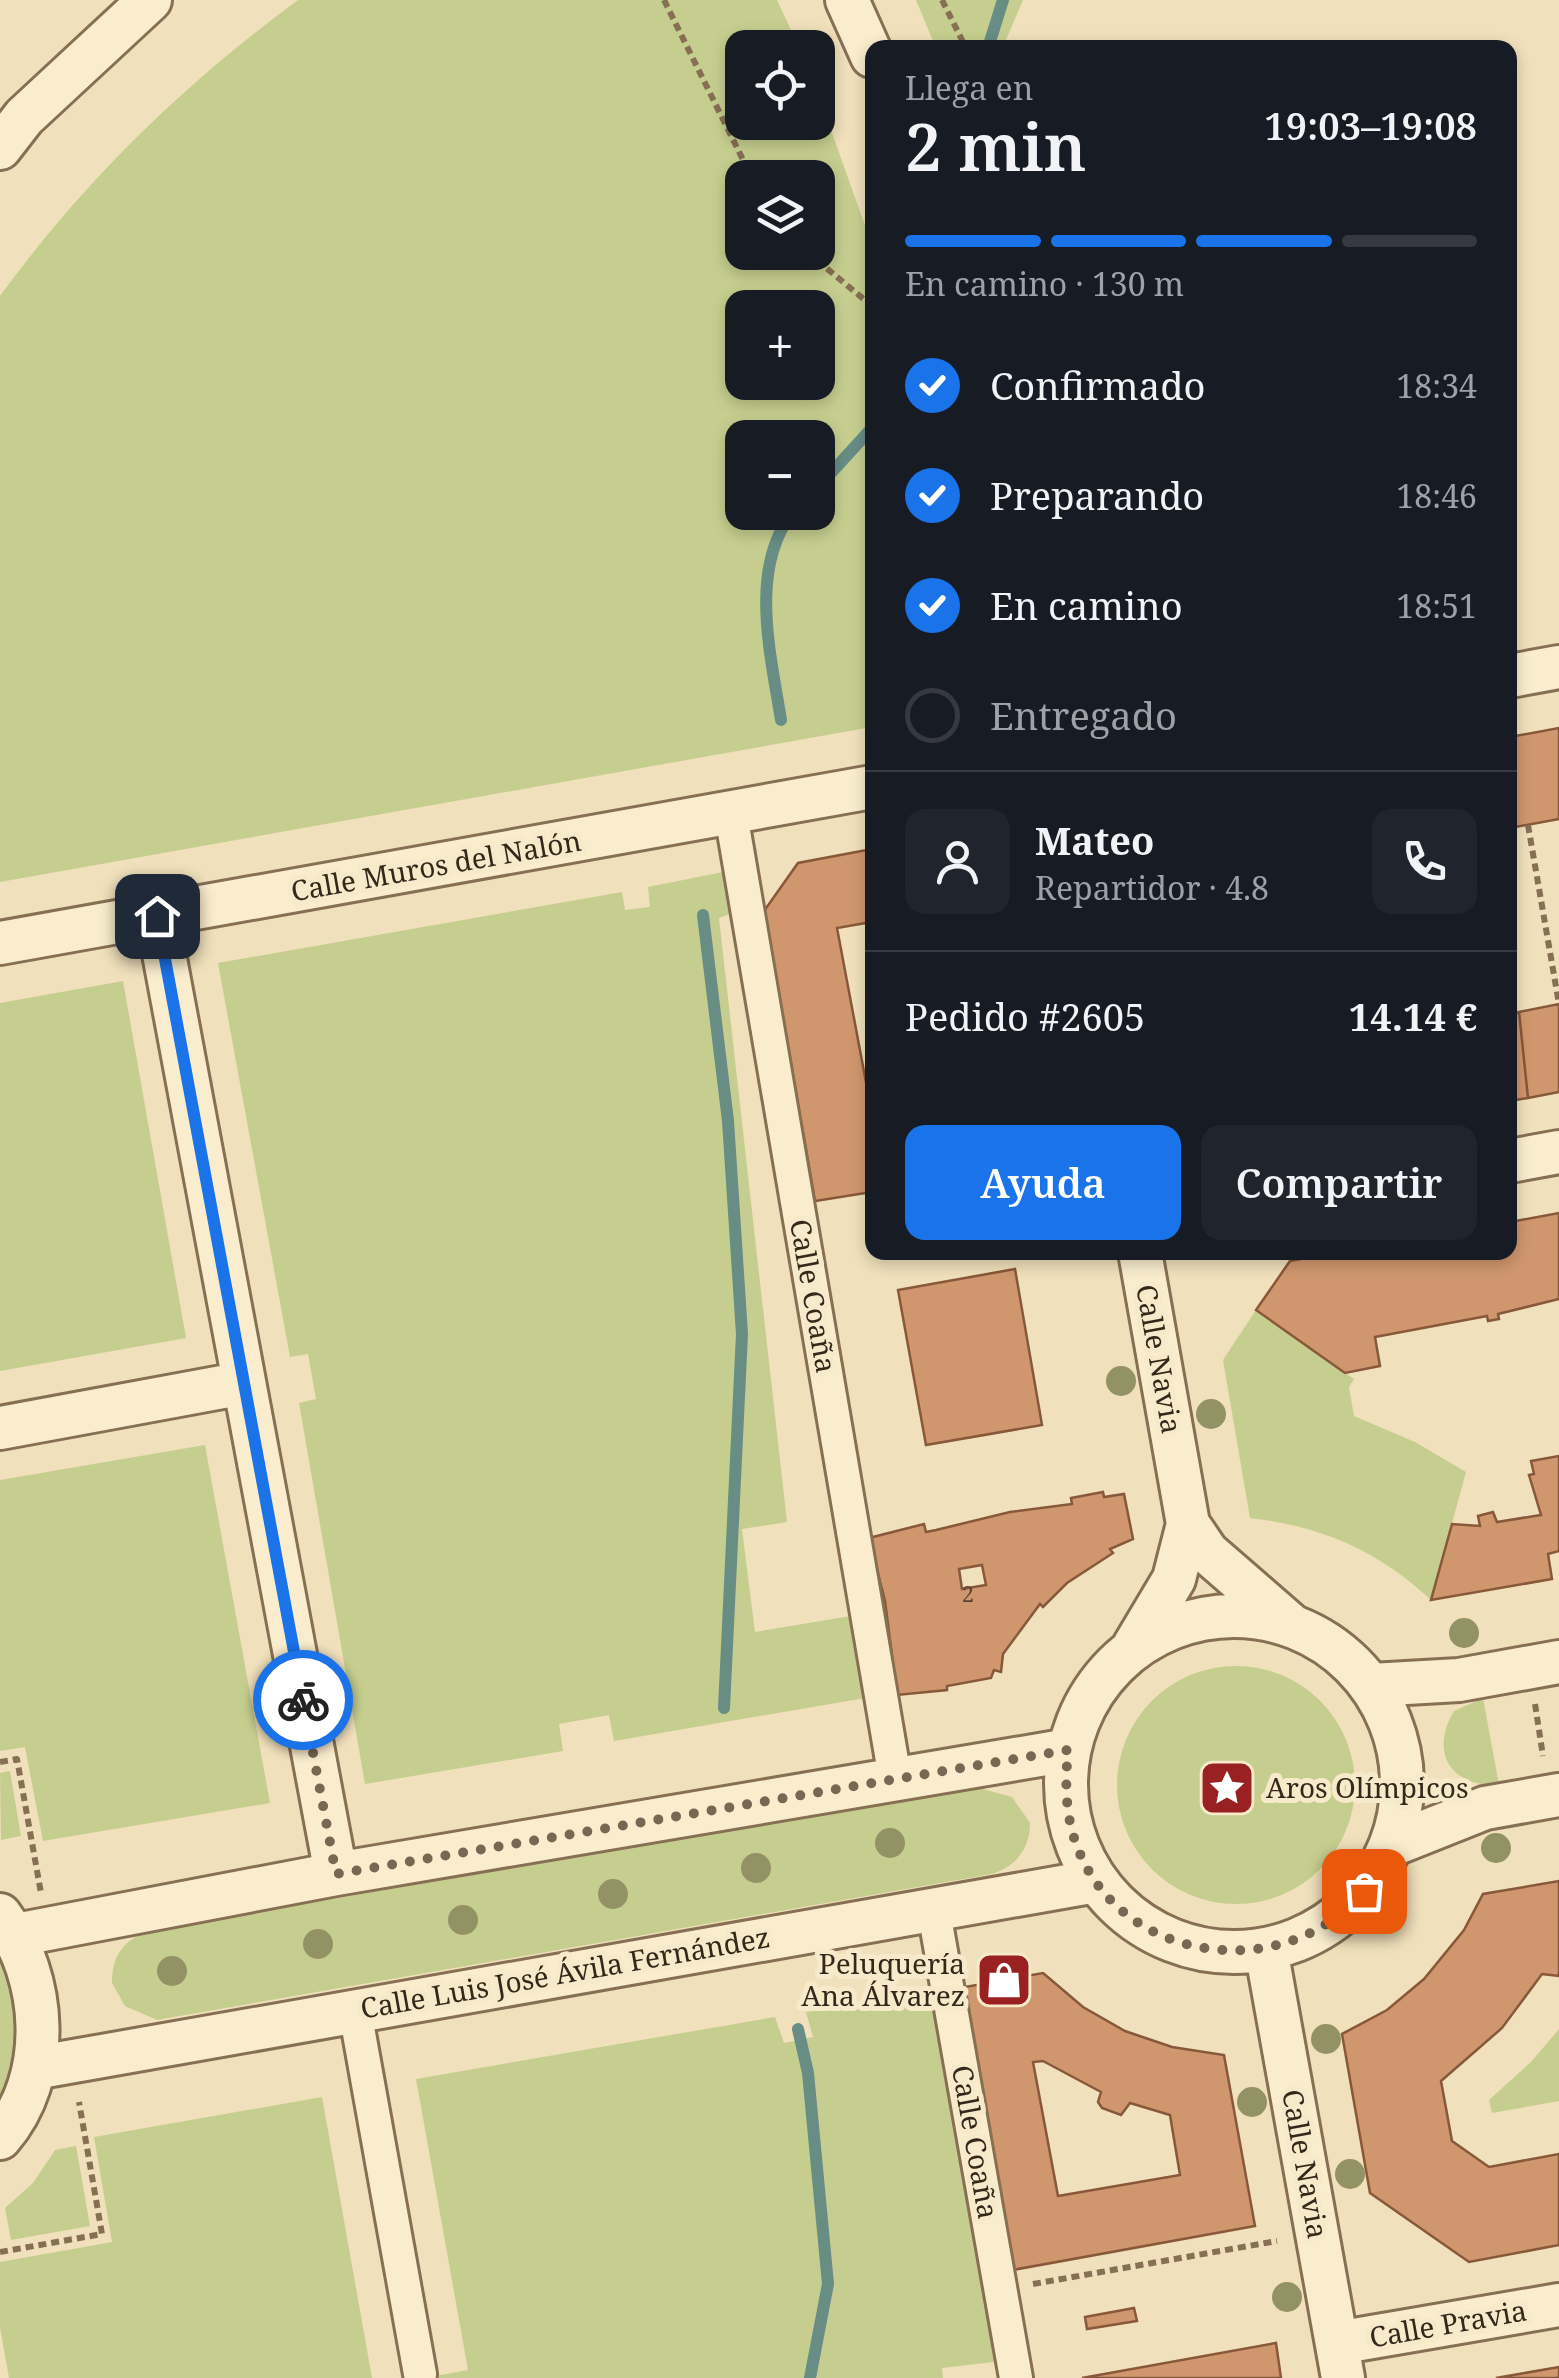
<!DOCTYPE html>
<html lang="es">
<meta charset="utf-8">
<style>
body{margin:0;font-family:"Noto Serif",serif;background:#20242c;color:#f1f3f6;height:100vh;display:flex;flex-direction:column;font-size:38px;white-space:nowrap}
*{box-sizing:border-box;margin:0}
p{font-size:32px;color:#9ea1a6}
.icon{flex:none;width:55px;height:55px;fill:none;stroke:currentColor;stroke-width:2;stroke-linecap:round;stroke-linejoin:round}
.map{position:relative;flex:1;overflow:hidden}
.details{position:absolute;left:865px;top:40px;width:652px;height:1220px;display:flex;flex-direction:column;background:#171b24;border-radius:20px;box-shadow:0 5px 15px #0003}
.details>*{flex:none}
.fabs{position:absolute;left:725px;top:30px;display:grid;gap:20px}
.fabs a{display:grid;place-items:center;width:110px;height:110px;border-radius:20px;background:#171b24;box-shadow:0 5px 15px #0003;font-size:50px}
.pin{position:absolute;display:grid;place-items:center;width:85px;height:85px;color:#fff;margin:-42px;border-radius:20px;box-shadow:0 5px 15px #0006}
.courier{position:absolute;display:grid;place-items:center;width:100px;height:100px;margin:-50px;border:8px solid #1a73e8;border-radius:50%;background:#fff;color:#222;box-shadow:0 2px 12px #0007}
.overview em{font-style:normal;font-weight:600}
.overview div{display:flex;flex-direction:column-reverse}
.overview{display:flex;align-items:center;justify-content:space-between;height:170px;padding:0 40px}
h1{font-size:65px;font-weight:600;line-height:75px}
.bar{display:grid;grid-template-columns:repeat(4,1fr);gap:15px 10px;align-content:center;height:120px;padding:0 40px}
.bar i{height:12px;border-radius:8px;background:#363941}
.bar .current{background:#1a73e8}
.bar p{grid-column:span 4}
.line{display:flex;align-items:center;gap:25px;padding:0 40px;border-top:2px solid #363941}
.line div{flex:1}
.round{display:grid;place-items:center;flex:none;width:105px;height:105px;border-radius:20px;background:#20242c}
ol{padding:0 40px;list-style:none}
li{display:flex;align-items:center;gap:30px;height:110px}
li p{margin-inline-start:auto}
li .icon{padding:10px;border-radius:50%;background:#1a73e8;color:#fff;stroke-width:4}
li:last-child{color:#9ea1a6}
li i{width:55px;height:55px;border:5px solid #363941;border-radius:50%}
.primary-button{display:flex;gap:20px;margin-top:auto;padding:20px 40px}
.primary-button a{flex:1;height:115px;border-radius:20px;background:#1a73e8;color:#fff;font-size:40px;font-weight:600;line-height:115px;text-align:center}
.primary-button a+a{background:#20242c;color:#f1f3f6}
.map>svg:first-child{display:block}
.green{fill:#c6ce8f;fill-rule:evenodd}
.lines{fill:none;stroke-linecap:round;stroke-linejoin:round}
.stream{stroke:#678d84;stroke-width:12}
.building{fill:#d0976e;stroke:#875839;stroke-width:2.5;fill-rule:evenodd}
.pedestrian-casing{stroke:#876f54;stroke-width:38}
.minor-casing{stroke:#876f54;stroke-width:48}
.path{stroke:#876f54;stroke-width:6;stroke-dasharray:8 5;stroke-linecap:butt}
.pedestrian{stroke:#faedce;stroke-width:32}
.minor{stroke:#faedce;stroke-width:42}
.tree{fill:#929265}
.done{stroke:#766852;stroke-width:10;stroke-dasharray:0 18}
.route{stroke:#1a73e8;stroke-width:12}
.labels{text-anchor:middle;stroke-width:10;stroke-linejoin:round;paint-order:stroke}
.number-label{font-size:22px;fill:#5c432f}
.street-label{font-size:28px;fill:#35271a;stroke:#f7eaca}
.poi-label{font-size:28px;fill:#35271a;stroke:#f7eaca;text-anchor:start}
</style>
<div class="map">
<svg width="1559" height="2378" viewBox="0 0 1559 2378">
<rect width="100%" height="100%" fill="#f0e0bb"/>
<!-- green -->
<path class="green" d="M298,0h479l22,47 -57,1v74h76v-28l54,151v482l-872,155v-586c85,-116 183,-211 298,-296zM742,178h76v74h-76zM742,308h76v74h-76zM742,438h76v74h-76z
M916,0h107l-20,47 -67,1z
M723,872l7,42 -11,4 68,604 -45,7 13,103 96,-16 14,82 -251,43 -5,-26 -50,9 4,27 -198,33 -66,-381 17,-4 -8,-45 -18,3 -72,-394 404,-71 3,18 25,-3 -2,-20z
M123,981l63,357 -186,33v-368z
M1256,1310l98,69 -5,8 5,29 61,26 51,30 -35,128c-52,-49 -110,-74 -181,-82l-27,-158z
M205,1445l65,358 -227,38 -18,-94 -25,4v-271z
M1117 1785a119 119 0 1 1 238 0a119 119 0 1 1-238 0Z
M1483,1698l16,87c-48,2 -70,-32 -45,-74z
M10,1771l11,65 -20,4 -1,-67z
M975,1787l37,10 18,26c0,26 -14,43 -38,51l-835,146 -32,-14 -13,-23c0,-27 11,-43 37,-52z
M0,1951c19,46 29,104 0,148z
M937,1991l65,370 -60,7 1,10h-519l44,-8 -52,-291 359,-62 9,26 29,-6 -7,-25z
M1559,2029v72l-67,12 -3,-13 42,-38z
M322,2097l50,281h-363l-9,-50v-66l112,-20 -18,-105z
M76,2146l14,80 -79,14 -6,-32 28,-25 22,-33z"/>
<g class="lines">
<!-- stream -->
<path class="stream" d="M988,48l15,-48
M818,487l54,-59
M781,720c-10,-64 -33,-152 12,-208
M703,915l25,206 14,213 -18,374
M798,2029l10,44 20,211 -18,94"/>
</g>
<!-- building -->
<path class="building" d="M1559,728v91l-49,9v-91z
M872,849v73l-35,6 35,186v78l-57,9 -51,-290 34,-48z
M1559,1004v88l-31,6 -9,-86z
M1519,1012l9,86 -18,3v-87z
M1559,1213v86l-61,15 1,5 -11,2 -1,-5 -112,21 5,29 -35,7 -89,-63 34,-49 47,-9h173v-30z
M1015,1269l27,156 -116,20 -28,-155z
M1559,1456v95l-11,3 4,25 -121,21 21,-76 28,2 -2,-10 15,-4 4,10 44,-7 -12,-40 5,-1 -3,-13z
M1103,1492l1,5 20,-3 9,45 -23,10 3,4 -46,30 -24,24 -3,-3 -37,50 -2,18 -7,-2 -3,8 -44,8v4l-50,5 -12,-94 -16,-63 55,-14 2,8 10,-2 74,-18 62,-8 -1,-6zM982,1565l4,20 -24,4 -3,-20z
M1559,1881v95l-17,-2 -40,54 -61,53 11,60 37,26 70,-13v91l-90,17 -99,-69 -28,-159 45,-24 37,-31 40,-49 19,-36z
M1043,1973l40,34 42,24 47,16 52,8 31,171 -248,45 -43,-277 1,-7zM1043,2061l58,31 -3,10 4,6 19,7 9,-12 40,12 10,60 -122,21 -25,-134z
M1134,2308l3,13 -50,8 -2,-12z
M1276,2343l5,35h-199z
M1559,2367v11h-63l23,-4z"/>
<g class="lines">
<!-- pedestrian casing -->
<g class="pedestrian-casing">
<path id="pedestrian" d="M731,814l164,964
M933,1906l83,472
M355,2011l65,363"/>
</g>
<!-- minor casing -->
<g class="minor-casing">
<path id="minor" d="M847,0l25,56
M0,148l24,-31 126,-117
M1510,676l49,-9
M157,916l179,958
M0,943l872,-156
M1510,1161l49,-9
M0,1428l244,-45
M1188,1524l19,28 84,73
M1066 1784a168 168 0 1 1 336 0a168 168 0 1 1-336 0Z
M1134,1646l40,-67 14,-55 -48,-272
M1371,1685l88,-5 100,-18
M1392,1845l93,-37 74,-13
M16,1935l320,-61 733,-124
M1266,1949l77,429
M34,2068l1062,-187
M0,2138c53,-61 47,-161 0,-223
M1337,2343l222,-38"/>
</g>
<!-- path -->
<path class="path" d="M664,0l88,178
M942,0l24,48
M807,252l65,54
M1510,720l3,17
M1528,825l31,179
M1535,1704l8,52
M0,1762l17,-3 24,134
M0,2252l102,-18 -23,-132
M1033,2284l244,-43"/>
<!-- pedestrian -->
<use href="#pedestrian" class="pedestrian"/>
<!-- minor -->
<use href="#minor" class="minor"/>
</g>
<!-- trees -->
<g class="tree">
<circle cx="1121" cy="1381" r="15"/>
<circle cx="1211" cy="1414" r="15"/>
<circle cx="1464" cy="1633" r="15"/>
<circle cx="890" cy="1843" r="15"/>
<circle cx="1496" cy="1848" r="15"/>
<circle cx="756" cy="1868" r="15"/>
<circle cx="613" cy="1894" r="15"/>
<circle cx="463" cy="1920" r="15"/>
<circle cx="318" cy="1944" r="15"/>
<circle cx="172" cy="1971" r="15"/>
<circle cx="1326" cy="2039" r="15"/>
<circle cx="1252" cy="2102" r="15"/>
<circle cx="1350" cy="2174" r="15"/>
<circle cx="1287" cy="2297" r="15"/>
</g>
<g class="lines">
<!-- done -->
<path class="done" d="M303,1700l33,174 732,-124c-3,35 -3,66 10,99 46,117 209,135 286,42"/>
<!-- route -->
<path class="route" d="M157,916l146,784"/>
</g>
<!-- icons -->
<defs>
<g id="sight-square" transform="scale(2.875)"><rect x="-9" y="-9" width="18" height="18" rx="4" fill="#992122" stroke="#f7eaca"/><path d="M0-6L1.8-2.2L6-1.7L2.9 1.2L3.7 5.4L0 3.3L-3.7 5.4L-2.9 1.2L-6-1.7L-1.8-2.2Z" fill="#fff"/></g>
<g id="shop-square" transform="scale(2.875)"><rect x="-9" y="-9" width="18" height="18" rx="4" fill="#992122" stroke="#f7eaca"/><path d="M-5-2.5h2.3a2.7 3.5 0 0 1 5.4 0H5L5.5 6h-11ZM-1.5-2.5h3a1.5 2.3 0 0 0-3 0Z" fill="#fff"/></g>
</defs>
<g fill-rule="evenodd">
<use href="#sight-square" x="1227" y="1788"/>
<use href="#shop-square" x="1004" y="1980"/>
</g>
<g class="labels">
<!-- number labels -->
<g class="number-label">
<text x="968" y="1602">2</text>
</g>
<!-- street labels -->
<g class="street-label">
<text transform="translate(436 866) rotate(-10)" y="10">Calle Muros del Nalón</text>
<text transform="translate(813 1296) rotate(80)" y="10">Calle Coaña</text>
<text transform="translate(1159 1359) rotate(80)" y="10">Calle Navia</text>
<text transform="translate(565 1973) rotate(-10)" y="10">Calle Luis José Ávila Fernández</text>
<text transform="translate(975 2142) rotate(80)" y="10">Calle Coaña</text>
<text transform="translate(1305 2164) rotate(80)" y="10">Calle Navia</text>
<text transform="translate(1448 2324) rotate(-10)" y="10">Calle Pravia</text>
</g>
<!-- poi labels -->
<g class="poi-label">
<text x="1266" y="1798">Aros Olímpicos</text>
<text x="965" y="1974" text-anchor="end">Peluquería<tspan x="965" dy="32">Ana Álvarez</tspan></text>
</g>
</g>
</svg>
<div class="fabs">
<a><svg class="icon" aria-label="locate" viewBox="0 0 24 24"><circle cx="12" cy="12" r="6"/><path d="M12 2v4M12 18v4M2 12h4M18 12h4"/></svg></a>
<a><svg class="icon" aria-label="layers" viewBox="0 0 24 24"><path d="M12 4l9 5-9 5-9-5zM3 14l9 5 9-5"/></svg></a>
<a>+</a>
<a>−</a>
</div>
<div class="pin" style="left:1364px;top:1891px;background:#ea580c"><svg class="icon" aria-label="bag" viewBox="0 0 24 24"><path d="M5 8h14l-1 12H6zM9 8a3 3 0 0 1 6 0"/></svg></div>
<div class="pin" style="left:157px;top:916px;background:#1f2937"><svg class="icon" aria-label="home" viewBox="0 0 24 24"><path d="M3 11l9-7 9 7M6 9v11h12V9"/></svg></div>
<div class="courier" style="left:303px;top:1700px"><svg class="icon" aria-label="bike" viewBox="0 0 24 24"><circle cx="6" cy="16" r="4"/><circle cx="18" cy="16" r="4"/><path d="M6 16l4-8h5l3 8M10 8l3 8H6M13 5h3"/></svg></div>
<section class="details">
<div class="overview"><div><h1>2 min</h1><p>Llega en</p></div><em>19:03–19:08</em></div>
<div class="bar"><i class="current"></i><i class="current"></i><i class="current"></i><i></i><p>En camino · 130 m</p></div>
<ol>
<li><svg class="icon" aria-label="check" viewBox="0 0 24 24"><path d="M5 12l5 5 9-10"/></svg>Confirmado<p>18:34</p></li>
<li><svg class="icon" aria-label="check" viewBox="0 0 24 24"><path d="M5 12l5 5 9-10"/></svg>Preparando<p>18:46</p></li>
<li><svg class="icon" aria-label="check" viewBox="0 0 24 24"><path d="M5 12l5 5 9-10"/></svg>En camino<p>18:51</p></li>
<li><i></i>Entregado</li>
</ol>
<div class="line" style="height:180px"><a class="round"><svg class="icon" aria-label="person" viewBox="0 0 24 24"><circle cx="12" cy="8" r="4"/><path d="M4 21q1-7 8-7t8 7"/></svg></a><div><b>Mateo</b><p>Repartidor · 4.8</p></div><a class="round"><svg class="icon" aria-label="phone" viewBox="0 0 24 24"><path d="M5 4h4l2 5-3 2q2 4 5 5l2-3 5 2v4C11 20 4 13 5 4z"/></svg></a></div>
<div class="line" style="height:130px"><div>Pedido #2605</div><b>14.14 €</b></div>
<div class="primary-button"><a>Ayuda</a><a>Compartir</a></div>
</section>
</div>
